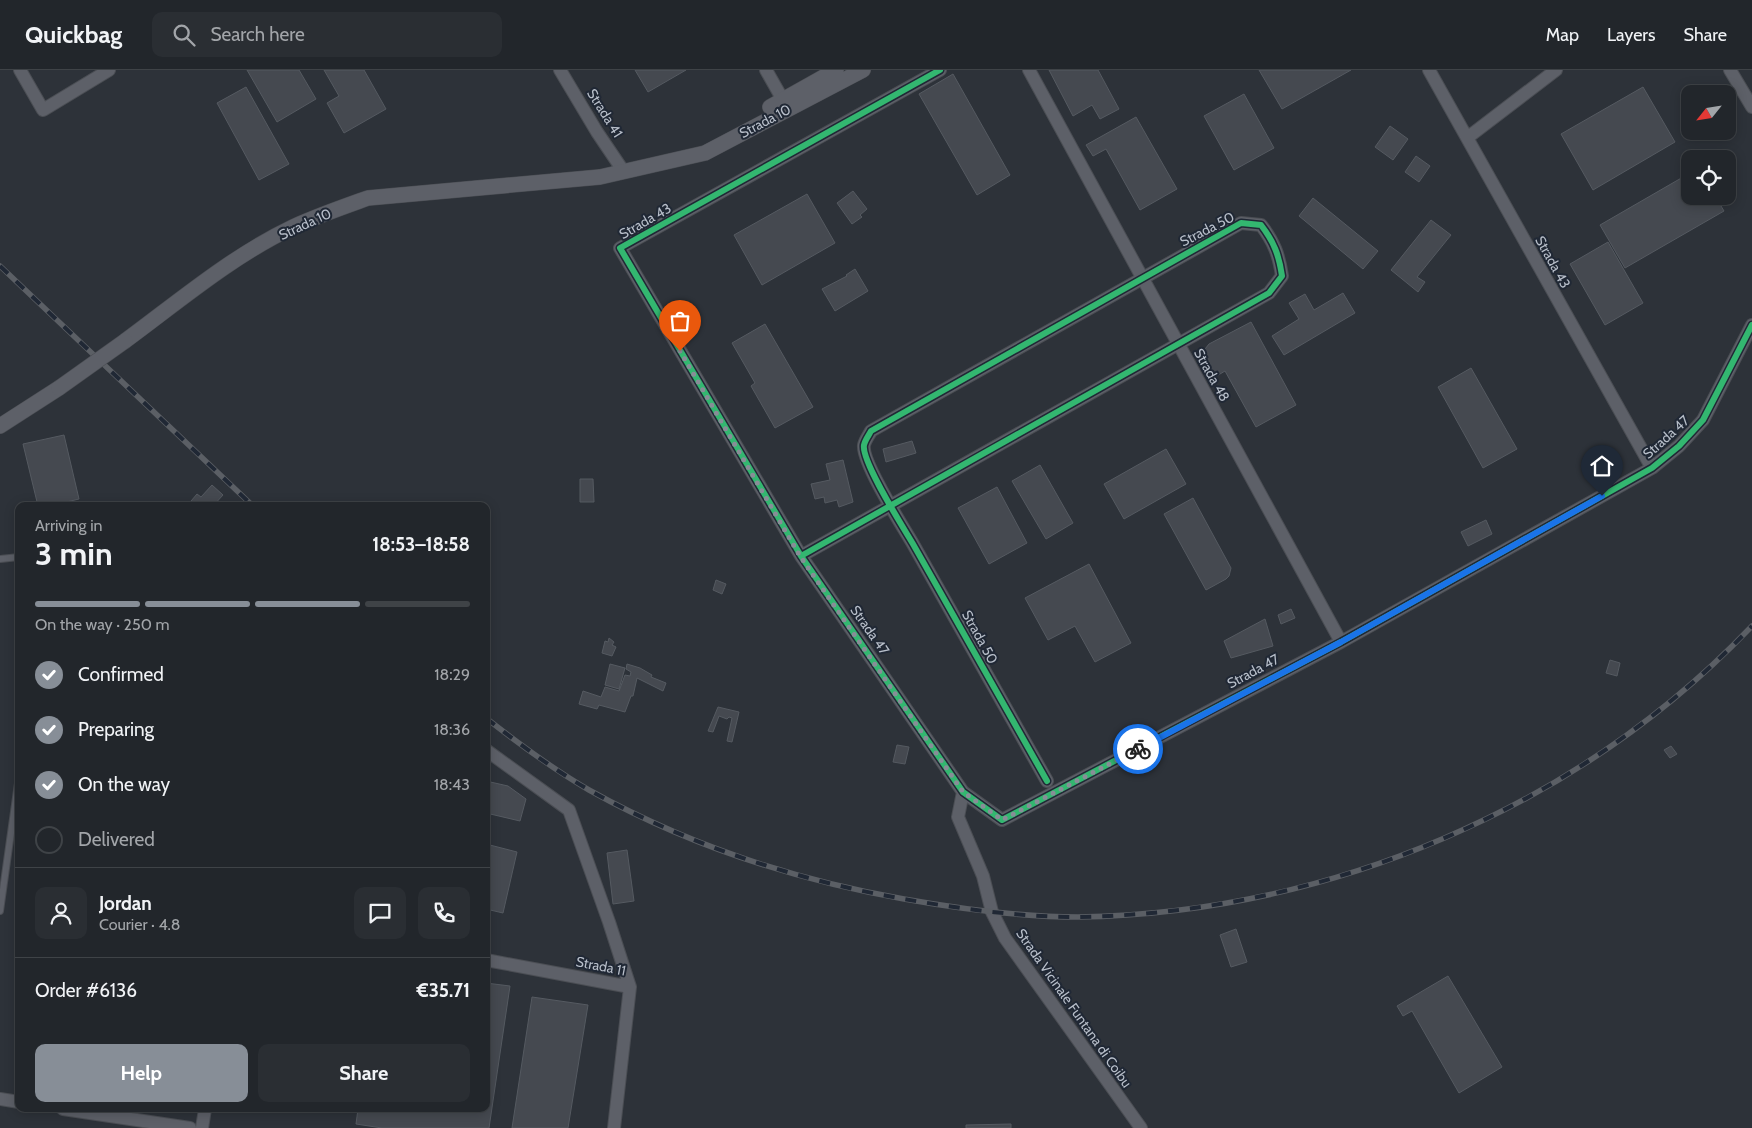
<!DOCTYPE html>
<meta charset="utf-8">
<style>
body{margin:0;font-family:Cabin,sans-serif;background:#2a2e33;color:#f1f3f6;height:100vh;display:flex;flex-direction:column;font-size:19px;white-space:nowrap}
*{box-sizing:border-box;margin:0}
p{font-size:16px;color:#a2a5a9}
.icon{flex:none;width:28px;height:28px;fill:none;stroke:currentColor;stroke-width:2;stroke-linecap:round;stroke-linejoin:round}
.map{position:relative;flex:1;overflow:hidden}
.drawer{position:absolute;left:15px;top:432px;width:475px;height:610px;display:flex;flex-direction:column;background:#22262b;border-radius:10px;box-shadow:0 2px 12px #0003,0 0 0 1px #3f4347}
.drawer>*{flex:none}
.needle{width:32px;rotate:240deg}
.fabs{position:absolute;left:1681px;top:15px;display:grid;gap:10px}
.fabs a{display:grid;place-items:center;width:55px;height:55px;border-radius:10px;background:#22262b;box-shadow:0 2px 12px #0003,0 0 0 1px #3f4347;font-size:25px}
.pin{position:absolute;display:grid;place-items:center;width:42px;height:42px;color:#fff;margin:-51px -21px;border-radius:50% 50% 50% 0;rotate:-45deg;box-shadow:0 0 5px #0007}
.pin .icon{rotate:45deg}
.courier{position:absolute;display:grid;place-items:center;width:50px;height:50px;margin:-25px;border:4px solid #1a73e8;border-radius:50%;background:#fff;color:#222;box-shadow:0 1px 6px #0007}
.summary em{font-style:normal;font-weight:800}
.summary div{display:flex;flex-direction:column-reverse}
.summary{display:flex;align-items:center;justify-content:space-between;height:85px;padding:0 20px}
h1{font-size:32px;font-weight:800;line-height:38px}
.bar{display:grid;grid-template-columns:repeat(4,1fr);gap:8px 5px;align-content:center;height:60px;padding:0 20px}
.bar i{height:6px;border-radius:4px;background:#3f4347}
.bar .active{background:#878e97}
.bar p{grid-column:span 4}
.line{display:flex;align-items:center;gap:12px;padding:0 20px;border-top:1px solid #3f4347}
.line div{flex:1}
.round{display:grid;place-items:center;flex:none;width:52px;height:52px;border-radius:10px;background:#2a2e33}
ol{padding:0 20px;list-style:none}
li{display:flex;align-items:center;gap:15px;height:55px}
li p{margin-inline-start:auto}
li .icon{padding:5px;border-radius:50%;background:#878e97;color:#fff;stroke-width:4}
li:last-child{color:#a2a5a9}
li i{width:28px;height:28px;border:2px solid #3f4347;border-radius:50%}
.cta{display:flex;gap:10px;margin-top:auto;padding:10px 20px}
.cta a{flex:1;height:58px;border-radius:10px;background:#878e97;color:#fff;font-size:20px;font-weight:800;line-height:58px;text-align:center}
.cta a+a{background:#2a2e33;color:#f1f3f6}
header{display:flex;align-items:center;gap:30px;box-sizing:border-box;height:70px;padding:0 25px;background:#22262b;border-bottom:1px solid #3f4347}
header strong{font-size:24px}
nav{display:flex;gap:28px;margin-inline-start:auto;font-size:18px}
.search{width:350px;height:45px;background:#2a2e33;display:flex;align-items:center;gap:12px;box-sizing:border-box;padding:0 18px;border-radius:10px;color:#a2a5a9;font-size:19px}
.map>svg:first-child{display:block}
.building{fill:#454950;stroke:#555a61}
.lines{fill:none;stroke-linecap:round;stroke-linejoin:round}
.service-casing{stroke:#4b4e54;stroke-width:8}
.minor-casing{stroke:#4b4e54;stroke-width:14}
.tertiary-casing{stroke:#4b4e54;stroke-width:16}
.service{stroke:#5d6068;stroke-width:6}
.minor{stroke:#5d6068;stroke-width:12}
.tertiary{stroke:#5d6068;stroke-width:15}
.rail-casing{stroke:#5b5f65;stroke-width:5.5}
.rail{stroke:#202835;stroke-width:4;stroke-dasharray:11;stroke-linecap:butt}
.tertiary-bridge-casing{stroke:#4b4e54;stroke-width:16;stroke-linecap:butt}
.tertiary-bridge{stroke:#5d6068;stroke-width:15}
.cycleway-casing{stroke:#202835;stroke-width:9}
.cycleway{stroke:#33b770;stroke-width:6}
.done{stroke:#878e97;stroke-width:5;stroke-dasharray:0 9}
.route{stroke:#1a73e8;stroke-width:6}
.labels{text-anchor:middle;stroke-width:4;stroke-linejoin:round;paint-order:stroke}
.street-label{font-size:14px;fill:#b8bfca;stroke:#202835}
</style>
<header>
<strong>Quickbag</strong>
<div class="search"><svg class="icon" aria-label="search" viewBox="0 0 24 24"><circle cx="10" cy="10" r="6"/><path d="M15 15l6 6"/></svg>Search here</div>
<nav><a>Map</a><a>Layers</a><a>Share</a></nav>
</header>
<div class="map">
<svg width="1752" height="1058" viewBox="0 0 1752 1058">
<rect width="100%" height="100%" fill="#2d3239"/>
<!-- building -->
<path class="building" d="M247,0h52l17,29 -39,23z
M324,0h40l22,39 -42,24 -17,-30 12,-7z
M635,0h51l-38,22z
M1049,0h49l21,39 -19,10 -8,-14 -19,11z
M1259,0h92l-69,39z
M953,4l57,101 -33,20 -58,-101z
M246,17l43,77 -30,16 -42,-77z
M1643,17l32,55 -82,48 -32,-56z
M1244,24l30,54 -40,22 -30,-54z
M1136,47l41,72 -37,21 -34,-61 -13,7 -7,-11z
M1390,56l18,13 -15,21 -18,-13z
M1416,86l14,10 -11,16 -14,-10z
M1690,103v23h25l9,15 -99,57 -25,-43z
M853,121l14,18 -7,6 2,2 -10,7 -15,-21z
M807,124l28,49 -73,42 -28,-50z
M1313,128l65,53 -15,18 -64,-53z
M1431,150l20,15 -34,42 8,5 -7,10 -27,-22z
M1608,172l35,61 -38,22 -35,-61z
M855,199l13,22 -33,20 -13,-22 25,-13 -1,-1z
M1343,223l12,20 -71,42 -12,-19 27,-17 -10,-16 16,-9 9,16z
M1251,252l45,83 -40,22 -31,-56 -10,6 -12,-20 2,-8 4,-5z
M765,254l48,83 -38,21 -24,-42 4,-3 -23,-40z
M1471,298l46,81 -34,19 -45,-81z
M64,365l15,64 -29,7h-12l-15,-62z
M912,371l4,12 -30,9 -3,-13z
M1166,379l20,35 -62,35 -20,-35z
M843,390l10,42 -14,5 -2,-7 -12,3 -1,-6 -9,2 -4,-15 19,-4 -4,-16z
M1040,395l33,58 -27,16 -34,-58z
M580,409h13l1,23h-14z
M212,415l11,10 -10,11h-16l-6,-5 6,-7 4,3z
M997,417l30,56 -38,21 -31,-56z
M1193,428l38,70 -2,8 -3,3 -20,11 -42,-76z
M1486,450l6,14 -24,12 -7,-14z
M1089,494l42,79 -36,19 -20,-36 -27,14 -23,-42z
M716,510l10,4 -4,10 -9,-4z
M1291,539l4,9 -14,6 -3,-9z
M1265,549l8,27 -42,12 -7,-17z
M609,568l5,4 -2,3 4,2 -4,9 -10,-3 3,-12 3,1z
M1610,590l10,3 -3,13 -11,-3z
M610,594l15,4 -6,21 -14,-4z
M627,594l13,4 12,7 -1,2 15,6 -3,8 -26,-13 -4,18h-2l-6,16 -26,-7 -2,4 -18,-5 4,-13 18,6 4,-10 14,4 6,-16 5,1 1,-4 -5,-3z
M718,637l21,5 -7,30 -5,-1 5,-23 -3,-1 -2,2 -8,-3 -6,16 -5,-1z
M897,675l12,2 -4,17 -12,-2z
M1671,676l6,8 -7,4 -6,-8z
M486,711l22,5 18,13 -6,22 -34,-8z
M486,774l31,8 -14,61 -17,-4z
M627,780l7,51 -21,3 -6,-51z
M1236,859l11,33 -16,5 -11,-32z
M1448,906l54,91 -43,26 -47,-82 -9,5 -6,-10z
M486,913l24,3 -21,142h-107l-26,-4 2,-15h128z
M532,927l56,8 -20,123h-56z
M1011,1054v4h-45v-3z"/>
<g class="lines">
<!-- service casing -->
<g class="service-casing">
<path id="service" d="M0,489l19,-2
M0,841l19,-135"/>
</g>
<!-- minor casing -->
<g class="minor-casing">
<path id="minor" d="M20,0l23,40 66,-40
M560,0l37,62 27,40
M766,0l17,30
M940,0l-320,178 181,308 162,236 39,28 339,-178 311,-174 27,-22 24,-26 49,-95
M1029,0l312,572
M1429,0l223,398
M1730,0l22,37
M1467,68l89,-68
M801,486l468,-263 13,-17c-3,-21 -8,-34 -21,-51l-20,-2 -370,208c-2,4 -6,9 -7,14 -3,16 39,82 49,99l134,237
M486,680l83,60 40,112 21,65
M963,722l-5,25 25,59 9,36 13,26 136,190
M486,890l144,27 -16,141
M0,1029l19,3
M63,1039l127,19
M202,1058l3,-19"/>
</g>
<!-- tertiary casing -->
<g class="tertiary-casing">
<path id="tertiary" d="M770,37l66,-37
M125,271c53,-39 107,-85 168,-114 24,-11 50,-20 75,-29l232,-21 105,-24 158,-83
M0,356l59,-38"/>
</g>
<!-- service -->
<use href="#service" class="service"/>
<!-- minor -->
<use href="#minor" class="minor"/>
<!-- tertiary -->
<use href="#tertiary" class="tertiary"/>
<!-- rail casing -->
<g class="rail-casing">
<path id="rail" d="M0,196l253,240
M486,648c33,26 67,51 103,72 97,54 206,90 315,109 57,10 116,18 174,18 251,-4 500,-109 674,-291"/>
</g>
<!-- rail -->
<use href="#rail" class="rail"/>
<!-- tertiary-bridge casing -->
<g class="tertiary-bridge-casing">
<path id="tertiary-bridge" d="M59,318l66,-47"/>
</g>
<!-- tertiary-bridge -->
<use href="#tertiary-bridge" class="tertiary-bridge"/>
<!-- cycleway casing -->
<g class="cycleway-casing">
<path id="cycleway" d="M940,0l-320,178 181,308 162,236 39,28 339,-178 311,-174 27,-22 24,-26 49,-95
M801,486l468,-263 13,-17c-3,-21 -8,-34 -21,-51l-20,-2 -370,208c-2,4 -6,9 -7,14 -3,16 39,82 49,99l134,237"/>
</g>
<!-- cycleway -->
<use href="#cycleway" class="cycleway"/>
</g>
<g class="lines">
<!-- done -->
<path class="done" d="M680,281l120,205 163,236 39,28 136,-71"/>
<!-- route -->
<path class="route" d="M1138,679l203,-107 261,-146"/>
</g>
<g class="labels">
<!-- street labels -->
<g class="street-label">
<text transform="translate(605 43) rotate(58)" y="5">Strada 41</text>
<text transform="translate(765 51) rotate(-28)" y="5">Strada 10</text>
<text transform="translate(645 151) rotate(-30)" y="5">Strada 43</text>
<text transform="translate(305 154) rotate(-25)" y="5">Strada 10</text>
<text transform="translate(1207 159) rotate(-27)" y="5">Strada 50</text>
<text transform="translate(1553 192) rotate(61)" y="5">Strada 43</text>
<text transform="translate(1212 305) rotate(61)" y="5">Strada 48</text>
<text transform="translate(1666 367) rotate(-42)" y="5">Strada 47</text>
<text transform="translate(870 560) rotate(55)" y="5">Strada 47</text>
<text transform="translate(980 567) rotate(61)" y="5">Strada 50</text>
<text transform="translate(1253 601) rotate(-28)" y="5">Strada 47</text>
<text transform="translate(601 896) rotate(11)" y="5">Strada 11</text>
<text transform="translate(1074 938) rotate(55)" y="5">Strada Vicinale Funtana di Coibu</text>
</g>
</g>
</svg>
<div class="fabs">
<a><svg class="needle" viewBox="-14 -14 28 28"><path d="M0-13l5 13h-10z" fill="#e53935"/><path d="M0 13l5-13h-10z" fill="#a2a5a9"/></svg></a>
<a><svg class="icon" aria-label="locate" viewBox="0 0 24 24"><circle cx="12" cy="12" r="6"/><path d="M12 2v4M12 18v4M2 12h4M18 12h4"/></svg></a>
</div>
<div class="pin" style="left:680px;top:281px;background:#ea580c"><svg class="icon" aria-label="bag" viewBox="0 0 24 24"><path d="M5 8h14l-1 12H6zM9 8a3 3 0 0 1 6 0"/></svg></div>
<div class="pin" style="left:1602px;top:426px;background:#1f2937"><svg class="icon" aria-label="home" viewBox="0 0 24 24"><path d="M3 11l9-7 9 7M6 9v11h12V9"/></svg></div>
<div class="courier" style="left:1138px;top:679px"><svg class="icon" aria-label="bike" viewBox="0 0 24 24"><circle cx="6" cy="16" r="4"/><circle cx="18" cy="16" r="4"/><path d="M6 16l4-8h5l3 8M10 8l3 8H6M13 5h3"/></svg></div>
<section class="drawer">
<div class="summary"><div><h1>3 min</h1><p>Arriving in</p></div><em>18:53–18:58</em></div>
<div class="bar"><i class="active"></i><i class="active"></i><i class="active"></i><i></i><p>On the way · 250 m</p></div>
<ol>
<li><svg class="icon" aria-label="check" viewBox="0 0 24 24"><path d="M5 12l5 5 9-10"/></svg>Confirmed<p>18:29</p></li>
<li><svg class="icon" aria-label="check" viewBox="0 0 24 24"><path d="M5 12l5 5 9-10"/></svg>Preparing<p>18:36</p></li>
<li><svg class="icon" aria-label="check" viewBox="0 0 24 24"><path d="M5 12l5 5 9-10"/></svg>On the way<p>18:43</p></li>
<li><i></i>Delivered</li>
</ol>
<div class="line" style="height:90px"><a class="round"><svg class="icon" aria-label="person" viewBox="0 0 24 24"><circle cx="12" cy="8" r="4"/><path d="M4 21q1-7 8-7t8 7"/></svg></a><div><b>Jordan</b><p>Courier · 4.8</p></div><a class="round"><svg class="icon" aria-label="chat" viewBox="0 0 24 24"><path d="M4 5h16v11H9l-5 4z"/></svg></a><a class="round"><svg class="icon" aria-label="phone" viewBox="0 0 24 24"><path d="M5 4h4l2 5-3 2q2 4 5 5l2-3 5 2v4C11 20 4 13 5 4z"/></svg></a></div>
<div class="line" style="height:65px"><div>Order #6136</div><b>€35.71</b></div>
<div class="cta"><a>Help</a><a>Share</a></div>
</section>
</div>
